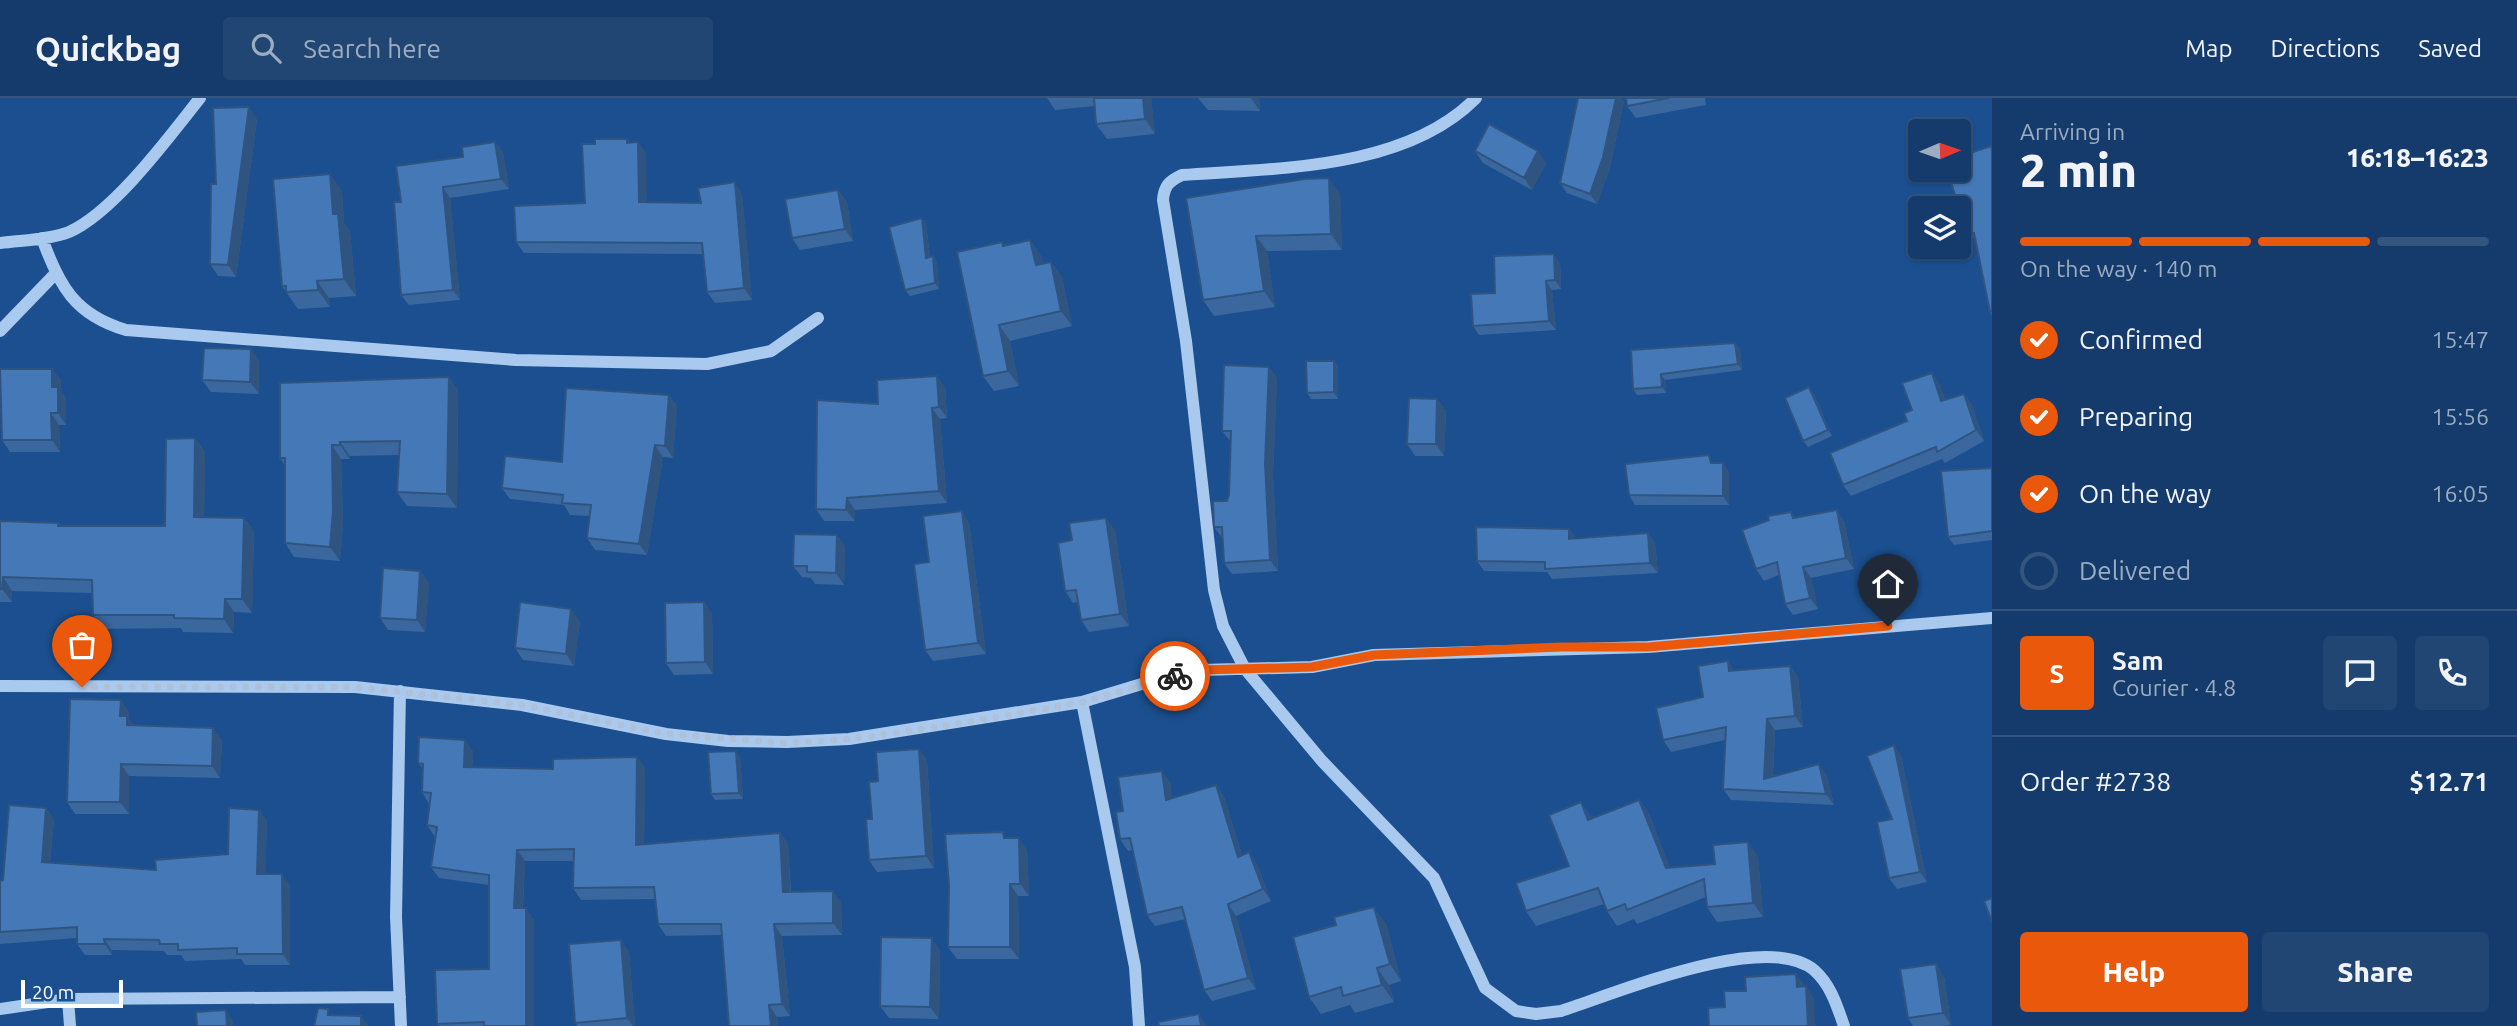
<!DOCTYPE html>
<meta charset="utf-8">
<style>
body{margin:0;font-family:Ubuntu,sans-serif;background:#214673;color:#f1f3f6;height:100vh;display:flex;flex-direction:column;font-size:26px;white-space:nowrap}
*{box-sizing:border-box;margin:0}
p{font-size:23px;color:#9dadc1}
.icon{flex:none;width:38px;height:38px;fill:none;stroke:currentColor;stroke-width:2;stroke-linecap:round;stroke-linejoin:round}
.map{position:relative;flex:1;overflow:hidden}
.details{display:flex;flex-direction:column;background:#143b6b;width:525px}
.details>*{flex:none}
.needle{width:46px;rotate:88deg}
.controls{position:absolute;left:1908px;top:21px;display:grid;gap:14px}
.controls a{display:grid;place-items:center;width:63px;height:63px;border-radius:7px;background:#143b6b;box-shadow:0 2px 5px #0004,0 0 0 2px #33557e;font-size:35px}
.scale{position:absolute;left:21px;bottom:18px;width:102px;box-sizing:border-box;padding-left:7px;border:4px solid #fff;border-top:0;font-size:19px;line-height:24px;white-space:nowrap;color:#fff;-webkit-text-stroke:5px #1b4f8f;paint-order:stroke}
.pin{position:absolute;display:grid;place-items:center;width:60px;height:60px;color:#fff;margin:-72px -30px;border-radius:50% 50% 50% 0;rotate:-45deg;box-shadow:0 0 7px #0007}
.pin .icon{rotate:45deg}
.courier{position:absolute;display:grid;place-items:center;width:70px;height:70px;margin:-35px;border:5px solid #ea580c;border-radius:50%;background:#fff;color:#222;box-shadow:0 2px 9px #0007}
.head em{font-style:normal;font-weight:800}
.head div{display:flex;flex-direction:column-reverse}
.head{display:flex;align-items:center;justify-content:space-between;height:119px;padding:0 28px}
h1{font-size:46px;font-weight:800;line-height:52px}
.bar{display:grid;grid-template-columns:repeat(4,1fr);gap:10px 7px;align-content:center;height:84px;padding:0 28px}
.bar i{height:9px;border-radius:5px;background:#33557e}
.bar .selected{background:#ea580c}
.bar p{grid-column:span 4}
.line{display:flex;align-items:center;gap:18px;padding:0 28px;border-top:2px solid #33557e}
.line div{flex:1}
.round{display:grid;place-items:center;flex:none;width:74px;height:74px;border-radius:7px;background:#214673}
ol{padding:0 28px;list-style:none}
li{display:flex;align-items:center;gap:21px;height:77px}
li p{margin-inline-start:auto}
li .icon{padding:7px;border-radius:50%;background:#ea580c;color:#fff;stroke-width:4}
li:last-child{color:#9dadc1}
li i{width:38px;height:38px;border:4px solid #33557e;border-radius:50%}
.button{display:flex;gap:14px;margin-top:auto;padding:14px 28px}
.button a{flex:1;height:80px;border-radius:7px;background:#ea580c;color:#fff;font-size:28px;font-weight:800;line-height:80px;text-align:center}
.button a+a{background:#214673;color:#f1f3f6}
header{display:flex;align-items:center;gap:42px;box-sizing:border-box;height:98px;padding:0 35px;background:#143b6b;border-bottom:2px solid #33557e}
header strong{font-size:33px}
nav{display:flex;gap:38px;margin-inline-start:auto;font-size:24px}
.search{width:490px;height:63px;background:#214673;display:flex;align-items:center;gap:18px;box-sizing:border-box;padding:0 24px;border-radius:7px;color:#9dadc1;font-size:26px}
main{display:flex;flex:1;min-height:0}
.map>svg:first-child{display:block}
.lines{fill:none;stroke-linecap:round;stroke-linejoin:round}
.minor{stroke:#a9c9ee;stroke-width:12}
.wall{fill:#3a679d}
.shaded-wall{fill:#305480}
.building{fill:#4478b7;stroke:#305480;stroke-width:2}
.done{stroke:#afc1d8;stroke-width:7;stroke-dasharray:0 12.6}
.route{stroke:#ea580c;stroke-width:9}
</style>
<header>
<strong>Quickbag</strong>
<div class="search"><svg class="icon" aria-label="search" viewBox="0 0 24 24"><circle cx="10" cy="10" r="6"/><path d="M15 15l6 6"/></svg>Search here</div>
<nav><a>Map</a><a>Directions</a><a>Saved</a></nav>
</header>
<main>
<div class="map">
<svg width="1992" height="928" viewBox="0 0 1992 928">
<rect width="100%" height="100%" fill="#1b4f8f"/>
<g class="lines">
<!-- minor -->
<path class="minor" d="M1476,0c-71,72 -199,70 -294,77 -13,6 -18,11 -19,25l23,141 28,249 9,36 22,43 77,92 112,117 51,110 31,23 20,3 25,-3c56,-18 205,-81 253,-41 17,15 23,36 30,56
M42,140c17,48 33,77 84,92l390,30 191,4 64,-13 47,-33
M0,145c22,-3 49,-3 69,-11 45,-20 100,-95 131,-134
M0,233l55,-57
M0,588l355,1 167,18 144,29 62,7 59,1 62,-3 233,-37 73,-22 47,-10 110,-3 62,-12 274,-8 344,-29
M400,593l-4,226 5,109
M1082,604l53,265 4,59
M68,901l2,27
M0,911l68,-10 332,-2"/>
</g>
<!-- wall -->
<path class="wall" d="M1047,0h104l4,36 -48,5 -11,-15 -1,-18 -40,4z
M1198,0h61l1,13 -52,-1z
M1626,0h79l1,7 -70,13 -9,-12z
M1624,3l-14,66 -13,37 -30,-11 -7,-10z
M257,21l-21,158 -18,-1 -8,-12 6,-80z
M627,41l3,4 8,-1 8,12v48l55,1 41,-9 10,106 -37,3 -8,-11 -4,-38 -179,-1 -8,-11 69,-39 10,-59z
M495,44l8,10 6,37 -59,9 10,102 -51,5 -8,-10v-93z
M1991,48l1,2v167l-2,-3 -14,-71 -5,-7 -7,-23 -7,-10 -5,-26z
M1475,53l71,12 -14,27 -49,-27z
M838,92l9,12 6,39 -53,9 -8,-12z
M342,93l2,32 6,8 6,65 -27,2 1,9 -32,2 -16,-23z
M1340,96l2,56 -75,1 8,56 -61,9 -11,-16 -17,-102z
M922,120l4,6 4,33 3,-1 4,7 2,26 -29,7 -5,-6z
M1030,142l11,16 2,8 8,-2 11,15 10,49 -62,15 9,45 -25,5 -11,-15 22,-131z
M1560,165l1,26 -9,1 4,40 -77,5 -6,-9 22,-33z
M1735,245l5,6 2,21 -77,10 1,13 -29,2 -4,-6 -2,-39z
M259,263v33l-48,-2 -9,-12z
M1334,263l4,6v32h-27l-4,-6z
M1269,269l8,11 -4,97 5,96 -46,3 -8,-11 -1,-24 -9,-12 13,-26 2,-6 2,-53 -9,-11z
M0,271h52l9,12v10l5,8v26h-7l1,27h-50l-8,-12z
M449,279l9,14 -1,117 -50,-2 -10,-14 2,-37 -49,1v3h-9l2,66 -3,36 -46,-4 -9,-14v-77l-5,-8z
M1940,286l5,16 19,-6 8,11 12,36 -39,22 -3,-4 -91,37 -8,-11 64,-64 5,-11z
M945,289l2,31 -7,1 7,84 -92,7v11h-31l-8,-12 62,-105z
M1814,296l18,42 -24,11 -5,-6z
M669,297l8,11 -4,52 -10,-1 -16,98 -52,-5 -8,-12 3,-22 -20,-1 -6,-10 -54,-6 -8,-11 60,-26z
M1437,301l9,12 -2,45h-29l-8,-12z
M195,340l10,14 -1,65 40,1 10,13 -2,82 -18,-1 -1,21 -50,-1 -2,-4 -79,1 -9,-14 -1,-22 -80,-2v11h-12v-81l58,2 3,3h104z
M1715,365h8l6,10v32h-94l-6,-10z
M1992,370v72l-38,5 -6,-8z
M1791,414l4,6 49,3 10,48 -43,9 7,31 -25,6 -8,-11 -6,-29 -15,6 -8,-12z
M969,424l17,132 -53,7 -8,-11 4,-88z
M1569,431l7,10 72,-6 7,11 3,29 -106,6 -5,-7 -63,-1 -7,-10z
M1115,432l14,96 -40,6 -8,-12 -3,-18 -5,1 -8,-12 7,-51z
M837,437l8,12 -1,38 -29,-1 -4,-6 -9,-1 -9,-11z
M420,473l9,12 -4,49 -37,-2 -8,-12z
M704,504l8,12 1,60 -39,1 -8,-12z
M580,523l-6,45 -51,-6 -8,-12z
M1790,568l8,11 5,50 -28,3 -2,46h54l7,29 -103,-5 -8,-11 2,-49 -54,12 -8,-12 40,-43 31,-27z
M129,614v7l5,7 88,14 -2,38 -91,-2v38h-54l-8,-12z
M919,651l8,12 7,107 -57,4 -8,-12 3,-41z
M473,653l-1,16 81,2 84,-12 8,11 -1,77 136,-12 8,11 3,47 50,11 1,33 -60,1 8,80 -13,1 1,9 -57,-91 -55,1 -8,-12 -3,-25 -74,1 -8,-12 1,-27h-49l-2,47 11,12v106h-96l-1,-2 52,-55v-84l-50,-7 -8,-11 4,-30 -8,-12 2,-21 -7,-12 1,-23 -5,-6z
M1901,658l26,126 -30,7 -8,-11 3,-59z
M740,659l3,42 -28,1 -4,-6z
M1170,684l2,17 44,-14 8,12 18,58 15,9 14,37 -35,15 20,73 -44,12 -8,-11 -18,-71 -31,7 -8,-11 -14,-65 -5,1 -8,-12 3,-28z
M1639,702l10,14 21,54 45,-4 43,-8 5,61 -46,5 -10,-15 -1,-10 -69,27 -3,-5 -17,7 -10,-15 -3,-7 -68,22 -10,-15 43,-45 22,-50 1,3z
M46,710l8,11 -4,44 106,7 72,-16 31,-44 8,11 -2,53 25,11v80h-45l-4,-6 -56,2 -4,-6h-14l-3,-4 -52,-1v5h-27l-8,-11v-6l-77,6v-63l3,-1z
M1008,740l19,12 2,46h-11l1,63h-62l-9,-12z
M1386,826l15,57 -12,4 5,17 -39,11 -5,-8 -29,9 -12,-17z
M940,852l-1,69 -50,-1 -9,-12z
M629,854l6,74h-57l-3,-3z
M1944,878l7,49 -9,1h-29l-5,-8z"/>
<!-- shaded-wall -->
<path class="shaded-wall" d="M1143,0h8l4,36 -10,-15z
M1251,0h8l1,13z
M1616,0h6l2,3 -14,66 -13,37 -7,-10z
M249,9l8,12 -21,158 -8,-12z
M495,44l8,10 6,37 -8,-10z
M638,44l8,12 1,59 -8,-11z
M1538,53l8,12 -14,27 -8,-12z
M330,76l12,17 2,32 6,8 6,65 -12,-17 -11,-65z
M1329,80l11,16 2,56 -11,-16z
M735,84l7,12 10,106 -8,-12z
M443,89l7,11 10,102 -7,-10z
M838,92l9,12 6,39 -8,-12z
M922,120l4,6 5,40 -5,-6z
M1256,138l11,15 8,56 -11,-16z
M1030,142l11,16 6,25 -11,-16z
M1554,156l6,9 1,26 -6,-9z
M933,158l4,7 2,26 -4,-6z
M1051,164l11,15 10,49 -11,-15z
M317,183l12,17 1,9 -12,-17z
M1546,183l6,9 4,40 -7,-9z
M999,227l11,16 9,45 -11,-15z
M1735,245l5,6 2,21 -4,-6z
M251,251l8,12v33l-9,-12z
M1334,263l4,6v32l-4,-7z
M1269,269l8,11 -4,97 5,96 -8,-11 -5,-96z
M52,271l9,12v10l5,8v26l-8,-12 -6,-26z
M1932,275l8,11 9,28 -8,-11z
M1661,276l4,6 1,13 -4,-6z
M937,278l8,11 2,31 -8,-11z
M449,279l9,14 -1,117 -10,-14z
M1809,289l5,7 18,42 -4,-6z
M1964,296l8,11 12,36 -8,-11z
M669,297l8,11 -4,52 -8,-12z
M1437,301l9,12 -2,45 -8,-12z
M932,310l8,11 7,84 -8,-12z
M51,315l8,12 1,27 -8,-12z
M195,340l10,14 -1,78 -10,-13z
M340,344l10,14v3l-10,-14z
M332,347l9,14 2,66 -3,36 -10,-14z
M655,347l8,12 -16,98 -8,-11z
M1723,365l6,10v32l-6,-9z
M847,400l8,12v11l-9,-11z
M1837,412l7,11 10,48 -8,-11z
M962,413l7,11 17,132 -8,-11z
M244,420l10,13 -2,82 -10,-14z
M1106,420l9,12 14,96 -9,-12z
M1569,431l7,10h-7z
M1648,435l7,11 3,29 -8,-10z
M837,437l8,12 -1,38 -8,-12z
M1803,469l8,11 7,31 -8,-11z
M420,473l9,12 -4,49 -8,-12z
M3,479l9,14v11l-10,-13z
M225,501l9,13 -1,21 -9,-14z
M704,504l8,12 1,60 -8,-12z
M571,511l9,12 -6,45 -8,-12z
M1728,563l8,12 -7,-2z
M1790,568l8,11 5,50 -8,-11z
M121,602l8,12v7l6,9v9l-15,-21z
M1767,621l8,11 -3,60 -8,-11z
M213,630l9,12 -2,38 -8,-12z
M465,642l8,11 -1,27 -8,-11z
M1894,647l7,11 26,126 -7,-10z
M919,651l8,12 7,107 -8,-12z
M736,653l4,6 3,42 -4,-6z
M637,659l8,11 -1,89 -8,-12z
M121,666l8,12v38l-9,-12z
M1819,666l8,12 7,29 -8,-11z
M1162,673l8,11 4,30 -8,-12z
M1216,687l8,12 22,71 -8,-11z
M1639,702l10,14 27,69 -10,-15z
M1581,704l10,14 7,19 -10,-15z
M46,710l8,11 -5,54 -7,-11z
M259,712l8,11 -2,64 -8,-11z
M780,735l8,11 3,59 -8,-11z
M1019,740l8,12 2,46 -9,-12z
M1748,744l10,14 5,61 -10,-14z
M517,752l8,11 -3,59 -8,-12z
M1249,754l8,12 14,37 -8,-12z
M282,776l8,11v80l-7,-11z
M1010,786l8,12 1,63 -9,-12z
M833,793l8,11 1,33 -9,-12z
M1228,806l8,12 20,73 -8,-11z
M1374,809l12,17 15,57 -11,-17z
M526,810l8,12v106h-8z
M774,826l8,12 8,80 -8,-12z
M932,840l8,12 -1,69 -9,-12z
M104,841l8,11v5l-7,-11z
M621,842l8,12 6,74h-2l-6,-8z
M1936,866l8,12 7,49 -8,-12z
M1377,870l12,17 5,17 -12,-17z
M1796,876l8,11 1,14 -8,-12z
M1806,888l8,12 1,28h-7z
M769,907l8,12 1,9h-7z
M226,912l7,11v5h-6z
M1199,916l8,12h-6z
M361,918l7,10h-7z"/>
<!-- building -->
<path class="building" d="M1094,0h49l2,21 -49,5z
M1578,0h38l-13,59 -13,37 -30,-11z
M1626,0h43l-42,8z
M249,9l-21,158 -18,-1 1,-80h5l-3,-76z
M1489,26l49,27 -14,27 -49,-27z
M595,41h32v4l11,-1 1,60 62,1 -3,-15 37,-6 9,106 -37,4 -5,-49 -186,-1 -2,-36 71,-3 -3,-59h13z
M495,44l6,37 -58,8 10,103 -52,5 -7,-93h7l-5,-36 67,-9 -1,-10z
M1991,48l1,4v162h-2l-16,-79 -3,1 -10,-35 -4,2 -8,-25 3,-1 -1,-5h7v-13z
M330,76l3,40h5l6,65 -27,2 1,9 -32,2v-6h-4l-9,-107z
M1329,80l2,56 -75,2 8,55 -61,9 -17,-102 119,-19z
M838,92l7,39 -53,9 -7,-39z
M922,120l4,40 7,-2 2,27 -30,7 -16,-63z
M1030,142l6,25 15,-3 10,49 -62,14 9,46 -25,5 -26,-124 45,-10 1,4z
M1554,156l1,26 -9,1 3,40 -76,5 -2,-32 24,-1 -1,-37z
M1735,245l3,21 -77,10 1,13 -29,2 -2,-39z
M204,250l47,1 -1,33 -48,-2z
M1306,263h28v31l-27,1z
M1224,267l45,2 -4,97 5,96 -46,3 -2,-36h-8l-1,-26h14l2,-6 2,-64h-9z
M0,271h52v18h6v26h-7l1,27h-50z
M1932,275l9,28 23,-7 12,36 -39,22 -1,-5 -93,38 -13,-32 77,-32 -3,-8 8,-3 -10,-27z
M937,278l2,31 -7,1 7,83 -92,7 -1,12 -30,-1 1,-109 61,4 -1,-24z
M449,279l-2,117 -50,-2 3,-51 -60,1v3h-8l1,66 -3,36 -45,-4v-85h-5v-75z
M1809,289l19,43 -25,11 -18,-43z
M566,290l103,7 -4,51 -10,-1 -16,99 -52,-6 4,-33 -29,-2 1,-8 -61,-7 3,-32 57,6z
M1409,300l28,1 -1,45h-29z
M195,340l-1,79 50,1 -2,81h-17l-1,20 -50,-1v-3h-81l-1,-35 -89,-3 -1,12h-2v-68l58,2v3h107l1,-87z
M1709,357l2,8h12v33l-94,-1 -4,-31z
M1992,370v63l-44,6 -7,-66z
M1837,412l9,48 -43,9 7,31 -25,6 -8,-42 -21,7 -14,-39 27,-10 -1,-4 23,-4 2,6z
M962,413l16,132 -53,7 -11,-86 15,-2 -6,-46z
M1106,420l14,96 -39,6 -5,-30 -11,1 -7,-48 14,-3 -3,-17z
M1476,429l93,2v10l79,-6 2,30 -105,6v-7l-68,-1z
M794,436l43,1 -1,38 -29,-1v-6h-14z
M383,470l37,3 -3,49 -37,-2z
M520,504l51,7 -5,45 -51,-6z
M704,504l1,60 -39,1 -1,-60z
M1728,563l1,10 61,-5 5,50 -28,3 -3,60 55,-15 7,30 -103,-5 3,-62 -63,13 -7,-32 47,-11 -5,-31z
M70,601l51,1 -1,16h7v9l86,3 -1,38 -91,-2 -1,38h-53z
M419,639l46,3 -1,27 89,2v-10l84,-2 -1,88 144,-12 3,59 50,-1v32l-59,1 8,80 -13,1 2,21h-42l-8,-102h-63l-4,-37 -81,1 1,-39 -57,1 -3,58h12v118h-42v-4l-47,2 -2,-54 54,-1v-94l-58,-8 6,-40 -10,-2 4,-32 -9,-1 1,-28 -5,-1z
M1894,647l26,127 -31,6 -12,-56 15,-3 -25,-63z
M919,651l7,107 -57,4 -3,-41h6l-3,-37 9,-1 -2,-29z
M736,653l3,42 -28,1 -3,-42z
M1162,673l4,29 50,-15 22,72 11,-5 14,37 -35,15 20,74 -44,12 -22,-83 -35,8 -17,-77 -10,1 -4,-27 7,-1 -5,-34z
M1639,702l27,68 49,-4 -2,-19 35,-3 5,61 -46,4 -3,-28 -77,31 -2,-6 -18,7 -9,-23 -72,23 -10,-28 53,-17 -20,-51 32,-13 7,18z
M9,707l37,3 -4,54 114,8 -1,-10 73,-6 1,-46 30,2 -2,64h25l1,80h-46v-6l-59,2v-6h-18l-1,-4 -55,-1 1,5h-28v-17l-77,5v-51l3,-1z
M1003,734l1,6h15l1,46h-10v63h-62l1,-61 -4,-52z
M1992,800v24l-8,-21z
M1374,809l16,57 -13,4 5,17 -39,11 -2,-9 -32,10 -16,-60 43,-12 -2,-8z
M881,839l51,1 -2,69 -50,-1z
M621,842l6,78 -52,5 -6,-79z
M1936,866l7,49 -35,5 -8,-49z
M1796,876l1,13 9,-1 2,40h-99l-1,-18 17,-1 -1,-16h22l-1,-14z
M318,910l10,1v6l33,1v10h-47z
M226,912l1,16h-30l-1,-14z
M1199,916l2,12h-42l-1,-4z"/>
<g class="lines">
<!-- done -->
<path class="done" d="M82,589h273l167,18 144,29 121,9 62,-4 108,-15 125,-22 93,-26"/>
<!-- route -->
<path class="route" d="M1175,578l27,-6 110,-3 62,-12 187,-8h87l240,-21"/>
</g>
</svg>
<div class="controls">
<a><svg class="needle" viewBox="-14 -14 28 28"><path d="M0-13l5 13h-10z" fill="#e53935"/><path d="M0 13l5-13h-10z" fill="#9dadc1"/></svg></a>
<a><svg class="icon" aria-label="layers" viewBox="0 0 24 24"><path d="M12 4l9 5-9 5-9-5zM3 14l9 5 9-5"/></svg></a>
</div>
<div class="scale">20 m</div>
<div class="pin" style="left:82px;top:589px;background:#ea580c"><svg class="icon" aria-label="bag" viewBox="0 0 24 24"><path d="M5 8h14l-1 12H6zM9 8a3 3 0 0 1 6 0"/></svg></div>
<div class="pin" style="left:1888px;top:528px;background:#1f2937"><svg class="icon" aria-label="home" viewBox="0 0 24 24"><path d="M3 11l9-7 9 7M6 9v11h12V9"/></svg></div>
<div class="courier" style="left:1175px;top:578px"><svg class="icon" aria-label="bike" viewBox="0 0 24 24"><circle cx="6" cy="16" r="4"/><circle cx="18" cy="16" r="4"/><path d="M6 16l4-8h5l3 8M10 8l3 8H6M13 5h3"/></svg></div>
</div>
<section class="details">
<div class="head"><div><h1>2 min</h1><p>Arriving in</p></div><em>16:18–16:23</em></div>
<div class="bar"><i class="selected"></i><i class="selected"></i><i class="selected"></i><i></i><p>On the way · 140 m</p></div>
<ol>
<li><svg class="icon" aria-label="check" viewBox="0 0 24 24"><path d="M5 12l5 5 9-10"/></svg>Confirmed<p>15:47</p></li>
<li><svg class="icon" aria-label="check" viewBox="0 0 24 24"><path d="M5 12l5 5 9-10"/></svg>Preparing<p>15:56</p></li>
<li><svg class="icon" aria-label="check" viewBox="0 0 24 24"><path d="M5 12l5 5 9-10"/></svg>On the way<p>16:05</p></li>
<li><i></i>Delivered</li>
</ol>
<div class="line" style="height:126px"><b class="round" style="background:#ea580c;color:#fff">S</b><div><b>Sam</b><p>Courier · 4.8</p></div><a class="round"><svg class="icon" aria-label="chat" viewBox="0 0 24 24"><path d="M4 5h16v11H9l-5 4z"/></svg></a><a class="round"><svg class="icon" aria-label="phone" viewBox="0 0 24 24"><path d="M5 4h4l2 5-3 2q2 4 5 5l2-3 5 2v4C11 20 4 13 5 4z"/></svg></a></div>
<div class="line" style="height:91px"><div>Order #2738</div><b>$12.71</b></div>
<div class="button"><a>Help</a><a>Share</a></div>
</section>
</main>
